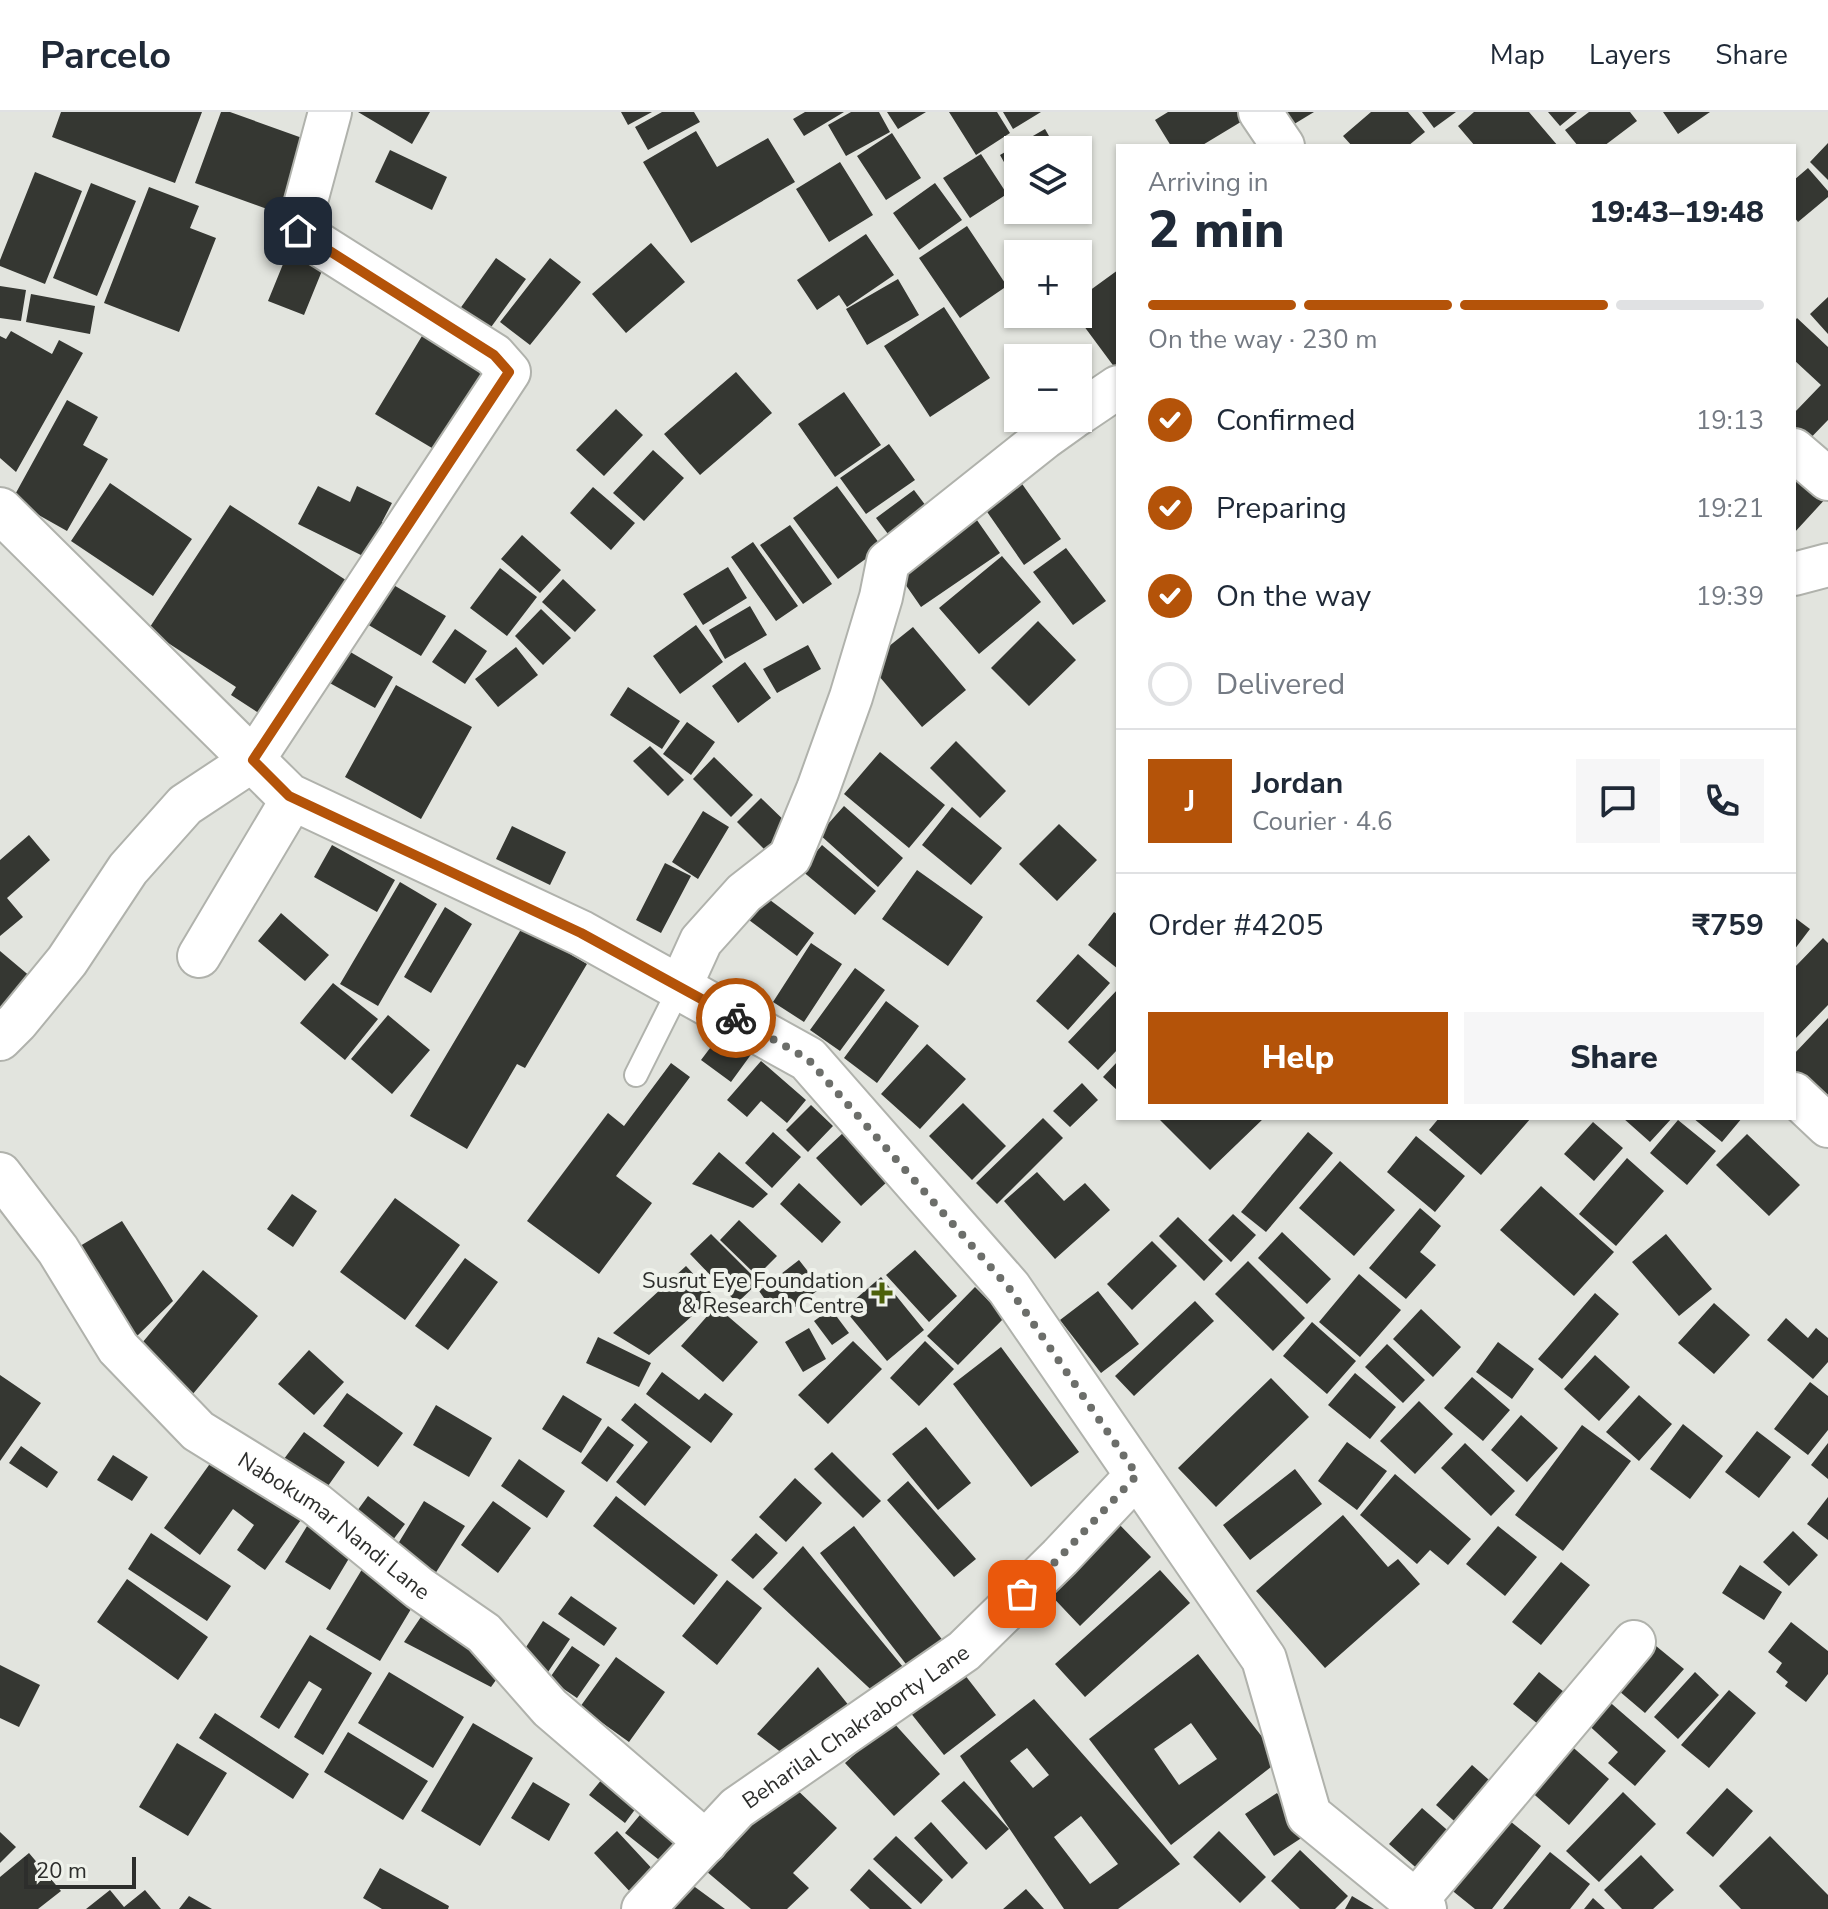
<!DOCTYPE html>
<meta charset="utf-8">
<style>
body{margin:0;font-family:"Nunito Sans",sans-serif;background:#f6f6f7;color:#1f2937;height:100vh;display:flex;flex-direction:column;font-size:30px;white-space:nowrap}
*{box-sizing:border-box;margin:0}
p{font-size:26px;color:#747a83}
.icon{flex:none;width:44px;height:44px;fill:none;stroke:currentColor;stroke-width:2;stroke-linecap:round;stroke-linejoin:round}
.map{position:relative;flex:1;overflow:hidden}
.details{position:absolute;left:1116px;top:32px;width:680px;height:976px;display:flex;flex-direction:column;background:#fff;border-radius:0px;box-shadow:0 2px 6px #0004}
.details>*{flex:none}
.fabs{position:absolute;left:1004px;top:24px;display:grid;gap:16px}
.fabs a{display:grid;place-items:center;width:88px;height:88px;border-radius:0px;background:#fff;box-shadow:0 2px 6px #0004;font-size:40px}
.scale{position:absolute;left:24px;bottom:20px;width:112px;box-sizing:border-box;padding-left:8px;border:4px solid #2d2e2c;border-top:0;font-size:22px;line-height:28px;white-space:nowrap;color:#2d2e2c;-webkit-text-stroke:6px #eff2eb;paint-order:stroke}
.pin{position:absolute;display:grid;place-items:center;width:68px;height:68px;color:#fff;margin:-34px;border-radius:16px;box-shadow:0 4px 12px #0006}
.courier{position:absolute;display:grid;place-items:center;width:80px;height:80px;margin:-40px;border:6px solid #b45309;border-radius:50%;background:#fff;color:#222;box-shadow:0 2px 10px #0007}
.summary em{font-style:normal;font-weight:800}
.summary div{display:flex;flex-direction:column-reverse}
.summary{display:flex;align-items:center;justify-content:space-between;height:136px;padding:0 32px}
h1{font-size:52px;font-weight:800;line-height:60px}
.bar{display:grid;grid-template-columns:repeat(4,1fr);gap:12px 8px;align-content:center;height:96px;padding:0 32px}
.bar i{height:10px;border-radius:6px;background:#e0e1e3}
.bar .current{background:#b45309}
.bar p{grid-column:span 4}
.line{display:flex;align-items:center;gap:20px;padding:0 32px;border-top:2px solid #e0e1e3}
.line div{flex:1}
.round{display:grid;place-items:center;flex:none;width:84px;height:84px;border-radius:0px;background:#f6f6f7}
ol{padding:0 32px;list-style:none}
li{display:flex;align-items:center;gap:24px;height:88px}
li p{margin-inline-start:auto}
li .icon{padding:8px;border-radius:50%;background:#b45309;color:#fff;stroke-width:4}
li:last-child{color:#747a83}
li i{width:44px;height:44px;border:4px solid #e0e1e3;border-radius:50%}
.button{display:flex;gap:16px;margin-top:auto;padding:16px 32px}
.button a{flex:1;height:92px;border-radius:0px;background:#b45309;color:#fff;font-size:32px;font-weight:800;line-height:92px;text-align:center}
.button a+a{background:#f6f6f7;color:#1f2937}
header{display:flex;align-items:center;gap:48px;box-sizing:border-box;height:112px;padding:0 40px;background:#fff;border-bottom:2px solid #e0e1e3}
header strong{font-size:38px}
nav{display:flex;gap:44px;margin-inline-start:auto;font-size:28px}
.map>svg:first-child{display:block}
.building{fill:#353732;fill-rule:evenodd}
.lines{fill:none;stroke-linecap:round;stroke-linejoin:round}
.service-casing{stroke:#b0b2ac;stroke-width:26}
.minor-casing{stroke:#b0b2ac;stroke-width:46}
.secondary-casing{stroke:#b0b2ac;stroke-width:48}
.service{stroke:#fff;stroke-width:22}
.minor{stroke:#fff;stroke-width:42}
.secondary{stroke:#fff;stroke-width:44}
.done{stroke:#6c6e6a;stroke-width:8;stroke-dasharray:0 14.4}
.route{stroke:#b45309;stroke-width:10}
.poi-dot{fill:#4d610a;stroke:#eff2eb;stroke-width:3}
.labels{text-anchor:middle;stroke-width:8;stroke-linejoin:round;paint-order:stroke}
.poi-label{font-size:22px;fill:#2d2e2c;stroke:#eff2eb;text-anchor:end}
.street-label{font-size:22px;fill:#2d2e2c;stroke:#eff2eb}
</style>
<header>
<strong>Parcelo</strong>
<nav><a>Map</a><a>Layers</a><a>Share</a></nav>
</header>
<div class="map">
<svg width="1828" height="1797" viewBox="0 0 1828 1797">
<rect width="100%" height="100%" fill="#e2e4de"/>
<!-- building -->
<path class="building" d="M61,0h141l-27,71 -123,-46z
M221,0h9l89,32 -27,74 -97,-35z
M358,0h72l-18,32z
M621,0h31l-24,13z
M662,0h32l6,10 -52,28 -13,-23z
M805,0h39l-40,24 -11,-17z
M851,0h28l11,20 -44,24 -18,-31z
M887,0h39l-28,17z
M949,0h48l13,21 -34,22z
M1003,0h38l-28,17z
M1168,0h77l4,5 -48,29h-30l-16,-26z
M1276,0h38l-28,17z
M1371,0h37l17,20 -17,14h-56l-9,-10z
M1422,0h34l-22,16z
M1474,0h55l29,34h-83l-17,-20z
M1548,0h29l-17,14z
M1589,0h41l7,9 -33,25h-26l-13,-16z
M1663,0h47l-32,22z
M1045,17l12,21h-39v37l-18,-32z
M696,19l21,36 51,-29 27,44 -104,61 -48,-81z
M892,21l29,45 -35,22 -29,-44z
M1828,31v37l-18,-18z
M390,38l57,27 -15,33 -57,-28z
M981,42l26,40 -37,24 -27,-40z
M840,50l33,53 -44,27 -33,-53z
M1808,56l20,23v6l-30,25 -4,-5v-37z
M35,60l47,19 -37,93 -45,-18v-6z
M91,71l45,18 -39,95 -44,-18z
M935,71l27,37 -43,30 -26,-37z
M149,75l50,19 -9,22 26,10 -37,94 -75,-29z
M967,114l40,60 -47,32 -41,-60z
M866,122l28,41 -47,32 -8,-12 -22,15 -20,-30z
M292,130l36,14 -24,59 -36,-14z
M651,131l34,39 -59,51 -34,-39z
M496,146l30,21 -45,62 -29,-21z
M550,146l31,24 -51,63 -30,-23z
M1118,158v102l-43,-58h3v-15z
M898,167l21,36 -52,30 -21,-36z
M0,174l26,4 -5,31 -21,-3z
M31,182l64,12 -5,28 -64,-12z
M1828,185v37l-18,-20z
M944,195l46,71 -60,39 -46,-71z
M1797,206l31,29v73l-28,29 -6,-6v-30l27,-28 -27,-25v-38z
M428,214l71,43 -52,88 -72,-43z
M11,219l41,23 7,-14 24,13 -67,119 -16,-14v-122l6,3z
M1057,233l9,13h-27z
M736,260l36,41 -72,62 -36,-41z
M844,280l37,53 -46,32 -37,-53z
M67,288l31,17 -15,28 25,14 -41,72 -55,-31z
M616,297l27,26 -39,41 -28,-26z
M889,332l26,36 -49,34 -26,-36z
M653,338l31,28 -40,43 -31,-28z
M1794,351l34,33 -34,37z
M1020,369l41,58 -37,26 -41,-59z
M110,371l82,56 -39,57 -82,-55z
M318,374l32,16 7,-16 35,17 -10,19 4,2 -17,35 -71,-35z
M837,374l45,61 -44,32 -45,-61z
M593,375l42,36 -24,27 -41,-37z
M914,378l21,28 -38,28 -21,-28z
M230,393l125,81 -87,133 -37,-24 5,-8 -88,-57z
M972,401l28,40 -79,54 -27,-39z
M790,413l42,59 -29,20 -43,-59z
M522,423l39,35 -21,23 -39,-34z
M753,430l45,64 -22,15 -45,-64z
M1066,436l40,53 -33,24 -40,-53z
M1002,444l39,46 -62,52 -40,-46z
M728,455l19,31 -44,27 -20,-31z
M500,456l37,29 -30,39 -37,-28z
M380,465l66,39 -25,40 -66,-39z
M563,467l33,31 -21,22 -33,-30z
M750,494l17,29 -42,24 -16,-29z
M541,497l30,29 -28,27 -28,-29z
M1038,509l38,39 -47,46 -38,-38z
M696,513l27,37 -43,32 -27,-38z
M913,515l53,63 -44,37 -54,-64z
M455,517l32,22 -22,33 -33,-22z
M335,531l58,34 -18,31 -58,-32z
M808,533l13,24 -44,24 -14,-24z
M516,535l22,28 -40,32 -23,-28z
M745,550l26,36 -33,25 -26,-37z
M396,573l76,42 -51,92 -76,-42z
M628,575l52,34 -18,28 -52,-34z
M687,610l28,20 -24,33 -28,-21z
M956,629l50,50 -26,27 -50,-50z
M650,634l34,34 -16,16 -35,-35z
M880,640l65,53 -36,43 -65,-54z
M714,645l39,38 -22,22 -38,-38z
M761,686l32,31 -24,25 -32,-32z
M844,694l59,52 -25,29 -59,-53z
M952,695l50,41 -31,37 -49,-40z
M703,699l26,16 -31,52 -26,-17z
M1059,712l38,36 -40,41 -38,-37z
M512,714l54,26 -16,33 -54,-26z
M29,723l21,25 -43,38 16,19 -23,19v-76z
M332,733l63,35 -18,32 -63,-35z
M822,733l54,46 -21,24 -54,-45z
M665,751l26,13 -30,57 -25,-13z
M917,758l66,47 -35,49 -66,-47z
M400,770l37,22 -59,102 -38,-22z
M758,779l56,42 -17,23 -56,-42z
M445,795l27,17 -41,69 -27,-16z
M1114,800l4,3v54l-30,-24z
M281,801l48,42 -24,26 -47,-40z
M1794,805l16,12 -16,21z
M523,814l64,38 -62,104 -8,-4 -50,85 -57,-33z
M1823,826l5,5v62l-34,35v-72z
M811,831l31,21 -38,58 -31,-20z
M0,839l38,32 -38,45z
M1078,842l32,29 -42,47 -32,-29z
M855,856l30,22 -45,61 -30,-21z
M333,871l45,36 -33,41 -45,-37z
M1118,877v60l-20,21 -30,-28z
M886,889l33,25 -42,57 -33,-25z
M388,903l42,35 -38,44 -41,-35z
M1828,906v86l-34,-32v-18z
M726,915l29,22 -24,33 -30,-22z
M927,932l39,35 -46,50 -39,-35z
M761,949l45,39 -19,23 -26,-22 -14,16 -20,-17z
M1118,949v30l-15,-14z
M671,951l19,14 -74,99 36,27 -53,71 -72,-53 81,-108 16,13z
M1082,971l16,17 -28,27 -17,-16z
M963,991l43,43 -34,34 -43,-44z
M811,993l22,21 -25,26 -22,-22z
M1043,1006l20,20 -66,66 -21,-21z
M1158,1006h106l-54,52z
M1439,1006h92l-50,57 -52,-45z
M1623,1006h49l-22,24z
M1693,1006h49l-20,24z
M1678,1008l38,31 -29,34 -37,-32z
M1593,1010l30,26 -29,33 -30,-27z
M773,1020l28,25 -29,31 -27,-25z
M844,1020l44,49 -27,25 -45,-48z
M1308,1020l25,21 -67,79 -25,-20z
M1747,1022l53,51 -31,31 -53,-51z
M1416,1024l49,40 -30,36 -48,-40z
M719,1040l49,42 -15,14 -61,-24z
M1627,1046l37,33 -48,55 -37,-32z
M1340,1049l55,49 -41,46 -55,-48z
M1037,1060l27,29 21,-18 25,27 -55,49 -51,-58z
M799,1071l42,39 -19,21 -42,-39z
M1541,1074l73,66 -40,44 -74,-66z
M292,1082l25,17 -24,36 -26,-18z
M395,1086l65,47 -55,75 -65,-48z
M1420,1096l21,18 -21,26 16,13 -30,34 -37,-31z
M1233,1102l23,21 -25,27 -23,-22z
M1178,1105l45,44 -19,20 -45,-45z
M739,1108l38,36 -20,20 -37,-36z
M122,1109l51,80 -37,36 -56,-91z
M1282,1120l49,47 -24,25 -49,-46z
M711,1122l48,48 -22,21 -47,-49z
M1666,1122l46,55 -33,27 -47,-54z
M1152,1129l25,25 -45,44 -25,-26z
M915,1138l42,46 -28,26 -43,-47z
M465,1146l33,24 -50,68 -33,-24z
M799,1148l22,28 -30,22 -7,-10 -12,9 -13,-18z
M1248,1149l57,57 -32,33 -58,-57z
M686,1154l28,30 -65,59 -36,-22z
M203,1158l55,46 -71,85 -55,-46z
M1359,1162l42,36 -41,47 -41,-35z
M881,1165l43,53 -37,31 -43,-52z
M975,1175l30,30 -47,48 -31,-29z
M1098,1179l41,53 -38,29 -41,-53z
M1595,1181l24,21 -57,65 -24,-20z
M1195,1189l19,20 -80,75 -19,-20z
M1714,1191l36,32 -36,39 -36,-31z
M716,1194l42,36 -35,40 -42,-36z
M831,1197l18,24 -17,12 -18,-24z
M1421,1197l40,38 -28,30 -40,-38z
M1786,1206l22,20 8,-10 12,10v24l-15,17 -46,-39z
M1312,1210l44,39 -29,33 -44,-38z
M809,1216l17,31 -23,13 -18,-30z
M598,1225l53,26 -12,24 -53,-24z
M853,1229l29,28 -54,55 -30,-29z
M925,1229l29,28 -35,37 -29,-28z
M1498,1230l36,27 -22,30 -36,-27z
M1387,1232l38,36 -22,23 -38,-36z
M1001,1235l78,105 -48,35 -78,-103z
M309,1238l35,32 -30,33 -36,-31z
M1595,1243l35,32 -31,34 -35,-32z
M662,1260l37,28 6,-7 28,21 -22,29 -65,-49z
M1355,1261l41,34 -26,32 -42,-34z
M0,1263l41,28 -41,58z
M1472,1265l38,33 -27,31 -39,-33z
M1271,1266l38,39 -93,90 -38,-39z
M1810,1270l18,14v34l-20,25 -34,-26z
M347,1281l56,40 -25,34 -55,-41z
M563,1283l39,24 -21,34 -39,-24z
M1639,1283l33,29 -33,37 -33,-29z
M1419,1289l34,33 -38,40 -35,-33z
M635,1291l56,44 -46,59 -29,-24 32,-40 -27,-22z
M436,1293l56,33 -23,39 -56,-32z
M1521,1303l37,33 -31,34 -36,-32z
M1683,1312l40,32 -33,43 -40,-30z
M1582,1313l49,36 -68,90 -48,-36z
M608,1314l26,19 -27,37 -26,-19z
M926,1315l45,56 -33,27 -46,-56z
M1757,1319l34,26 -32,41 -34,-26z
M304,1320l41,30 -22,31 -42,-30z
M1347,1330l40,29 -30,39 -39,-29z
M1465,1331l50,48 -24,25 -50,-48z
M1828,1331v36l-17,-14z
M21,1334l37,26 -11,16 -38,-25z
M219,1339l87,62 -41,57 -28,-20 17,-25 -21,-16 -33,46 -36,-27z
M832,1340l49,49 -18,17 -49,-49z
M113,1343l35,22 -16,24 -35,-21z
M519,1347l46,32 -18,27 -46,-32z
M1295,1357l27,35 -72,56 -27,-35z
M1395,1362l76,65 -23,26 -18,-15 -13,14 -57,-49z
M795,1366l27,25 -36,39 -27,-25z
M908,1369l68,78 -22,18 -67,-77z
M368,1384l37,28 -19,25 -37,-27z
M616,1384l102,79 -24,30 -101,-79z
M1828,1385v43l-21,-16z
M424,1389l41,25 -35,56 -40,-25z
M493,1389l38,27 -33,45 -37,-28z
M1343,1403l45,52 10,-8 22,25 -95,84 -69,-77z
M312,1406l45,27 -27,45 -45,-28z
M1116,1409l35,36 -71,69 -35,-37z
M854,1414l97,125 -35,26 -96,-124z
M1498,1414l39,31 -32,39 -39,-32z
M1793,1419l25,24 -29,31 -26,-24z
M151,1421l80,53 -24,35 -79,-52z
M756,1421l22,20 -25,26 -22,-19z
M803,1434l105,127 -27,26 -118,-110z
M1561,1450l29,23 -49,60 -29,-23z
M1740,1453l42,27 -18,28 -42,-27z
M364,1454l53,33 -37,62 -54,-32z
M1160,1458l30,33 -105,94 -30,-33z
M127,1467l81,58 -30,43 -81,-58z
M727,1468l35,28 -45,57 -35,-29z
M571,1484l46,32 -13,18 -46,-32z
M425,1499l81,55 -15,21 -87,-45z
M543,1509l27,18 -26,39 -27,-17z
M1791,1510l37,29v23l-22,28 -21,-16 3,-4 -12,-10 6,-9 -14,-11z
M310,1523l62,38 -49,82 -29,-18 28,-48 -13,-8 -30,48 -19,-12z
M1650,1529l34,28 -39,44 -33,-28z
M572,1534l28,19 -23,33 -28,-19z
M1198,1542l82,106 -109,85 -82,-106zM1191,1611l26,36 -38,26 -25,-36z
M616,1545l49,35 -36,50 -49,-35z
M954,1549l42,54 -52,40 -42,-53z
M0,1553l40,20 -21,42 -19,-9z
M818,1555l36,45 -63,48 -34,-26z
M389,1560l75,45 -31,51 -75,-45z
M1539,1560l40,32 -25,33 -41,-33z
M1695,1560l24,23 -41,44 -24,-22z
M1729,1578l27,23 -47,55 -28,-23z
M1605,1586l61,53 -31,35 -27,-23 10,-11 -34,-31z
M1034,1587l146,165 -62,45h-54l-104,-153zM1027,1636l22,27 -16,13 -23,-27zM1081,1704l37,48 -28,20 -36,-47z
M215,1601l94,61 -16,25 -94,-61z
M892,1609l48,53 -46,42 -49,-53z
M473,1611l60,35 -53,88 -59,-35z
M348,1620l80,49 -25,39 -79,-48z
M177,1631l50,30 -39,63 -49,-29z
M1568,1631l41,36 -40,46 -41,-36z
M1472,1653l33,29 -36,40 -33,-29z
M607,1661l35,27 -17,23 -36,-28z
M964,1669l45,48 -23,21 -45,-49z
M533,1670l37,22 -21,37 -38,-23z
M791,1672l46,44 -44,45 16,15 -22,21h-36l-45,-38z
M1727,1676l26,23 -40,46 -27,-24z
M1623,1680l33,32 -57,58 -33,-31z
M1277,1681l29,42 -32,21 -29,-42z
M649,1692l42,34 -23,29 -43,-34z
M1422,1696l39,34 -32,37 -40,-35z
M1505,1705l36,29 -49,63h-17l-26,-21z
M931,1710l37,41 -16,16 -38,-41z
M617,1719l40,43 -24,21 -39,-42z
M1219,1719l47,46 -26,26 -47,-46z
M0,1720l16,15 -16,16z
M896,1724l47,44 -22,24 -48,-45z
M1770,1724l58,59v14h-87l-22,-23z
M1300,1738l48,46 -13,13h-35l-29,-28z
M1550,1740l40,32 -20,25h-67z
M29,1741l32,38 -23,18h-38v-32z
M1641,1743l33,35 -21,19h-31l-18,-19z
M380,1756l69,38 -1,3h-66l-19,-11z
M869,1757l43,40h-42l-20,-19z
M684,1767l41,30h-60z
M1026,1777l18,20h-41z
M110,1778l14,17 21,-17 16,19h-75z
M189,1784l23,13h-33z
M1352,1784l22,13h-29z
M1593,1786l12,11h-21z"/>
<g class="lines">
<!-- service casing -->
<g class="service-casing">
<path id="service" d="M636,963l44,-88"/>
</g>
<!-- minor casing -->
<g class="minor-casing">
<g id="minor">
<path d="M1260,0l23,34"/>
<path d="M1078,302l40,-27"/>
<path d="M1794,338l34,29"/>
<path d="M1794,462l34,-9"/>
<path d="M199,844l94,-158"/>
<path d="M680,875l21,-46 43,-48 46,-36 28,-68 33,-92 30,-100 7,-35 156,-124 28,-20"/>
<path d="M0,927l17,-17 50,-61 61,-92 57,-64 68,-45 256,-388 -15,-17 -196,-124 32,-119"/>
<path d="M1794,982l34,32"/>
<path id="s1" d="M0,1062l58,76 60,98 80,83 118,73 103,84 65,45 66,75 156,134"/>
<path d="M1415,1790l219,-260"/>
<path id="s2" d="M643,1797l94,-101 227,-157 96,-94 77,-82"/>
</g>
</g>
<!-- secondary casing -->
<g class="secondary-casing">
<path id="secondary" d="M0,398l289,286 292,137 227,126 201,229 255,371 45,156 115,94"/>
</g>
<!-- service -->
<use href="#service" class="service"/>
<!-- minor -->
<use href="#minor" class="minor"/>
<!-- secondary -->
<use href="#secondary" class="secondary"/>
</g>
<g class="lines">
<!-- done -->
<path class="done" d="M736,906l72,41 20,23 181,206 128,187 -77,82 -38,37"/>
<!-- route -->
<path class="route" d="M298,119l196,124 15,17 -256,388 36,36 292,137 155,85"/>
</g>
<!-- markers -->
<path class="poi-dot" d="M878 1169h8v8h8v8h-8v8h-8v-8h-8v-8h8z"/>
<g class="labels">
<!-- poi labels -->
<g class="poi-label">
<text x="864" y="1176">Susrut Eye Foundation<tspan x="864" dy="25">&amp; Research Centre</tspan></text>
</g>
<!-- street labels -->
<g class="street-label">
<text dy="8" stroke="none"><textPath href="#s1" startOffset="492">Nabokumar Nandi Lane</textPath></text>
<text dy="8" stroke="none"><textPath href="#s2" startOffset="282">Beharilal Chakraborty Lane</textPath></text>
</g>
</g>
</svg>
<div class="fabs">
<a><svg class="icon" aria-label="layers" viewBox="0 0 24 24"><path d="M12 4l9 5-9 5-9-5zM3 14l9 5 9-5"/></svg></a>
<a>+</a>
<a>−</a>
</div>
<div class="scale">20 m</div>
<div class="pin" style="left:1022px;top:1482px;background:#ea580c"><svg class="icon" aria-label="bag" viewBox="0 0 24 24"><path d="M5 8h14l-1 12H6zM9 8a3 3 0 0 1 6 0"/></svg></div>
<div class="pin" style="left:298px;top:119px;background:#1f2937"><svg class="icon" aria-label="home" viewBox="0 0 24 24"><path d="M3 11l9-7 9 7M6 9v11h12V9"/></svg></div>
<div class="courier" style="left:736px;top:906px"><svg class="icon" aria-label="bike" viewBox="0 0 24 24"><circle cx="6" cy="16" r="4"/><circle cx="18" cy="16" r="4"/><path d="M6 16l4-8h5l3 8M10 8l3 8H6M13 5h3"/></svg></div>
<section class="details">
<div class="summary"><div><h1>2 min</h1><p>Arriving in</p></div><em>19:43–19:48</em></div>
<div class="bar"><i class="current"></i><i class="current"></i><i class="current"></i><i></i><p>On the way · 230 m</p></div>
<ol>
<li><svg class="icon" aria-label="check" viewBox="0 0 24 24"><path d="M5 12l5 5 9-10"/></svg>Confirmed<p>19:13</p></li>
<li><svg class="icon" aria-label="check" viewBox="0 0 24 24"><path d="M5 12l5 5 9-10"/></svg>Preparing<p>19:21</p></li>
<li><svg class="icon" aria-label="check" viewBox="0 0 24 24"><path d="M5 12l5 5 9-10"/></svg>On the way<p>19:39</p></li>
<li><i></i>Delivered</li>
</ol>
<div class="line" style="height:144px"><b class="round" style="background:#b45309;color:#fff">J</b><div><b>Jordan</b><p>Courier · 4.6</p></div><a class="round"><svg class="icon" aria-label="chat" viewBox="0 0 24 24"><path d="M4 5h16v11H9l-5 4z"/></svg></a><a class="round"><svg class="icon" aria-label="phone" viewBox="0 0 24 24"><path d="M5 4h4l2 5-3 2q2 4 5 5l2-3 5 2v4C11 20 4 13 5 4z"/></svg></a></div>
<div class="line" style="height:104px"><div>Order #4205</div><b>₹759</b></div>
<div class="button"><a>Help</a><a>Share</a></div>
</section>
</div>
